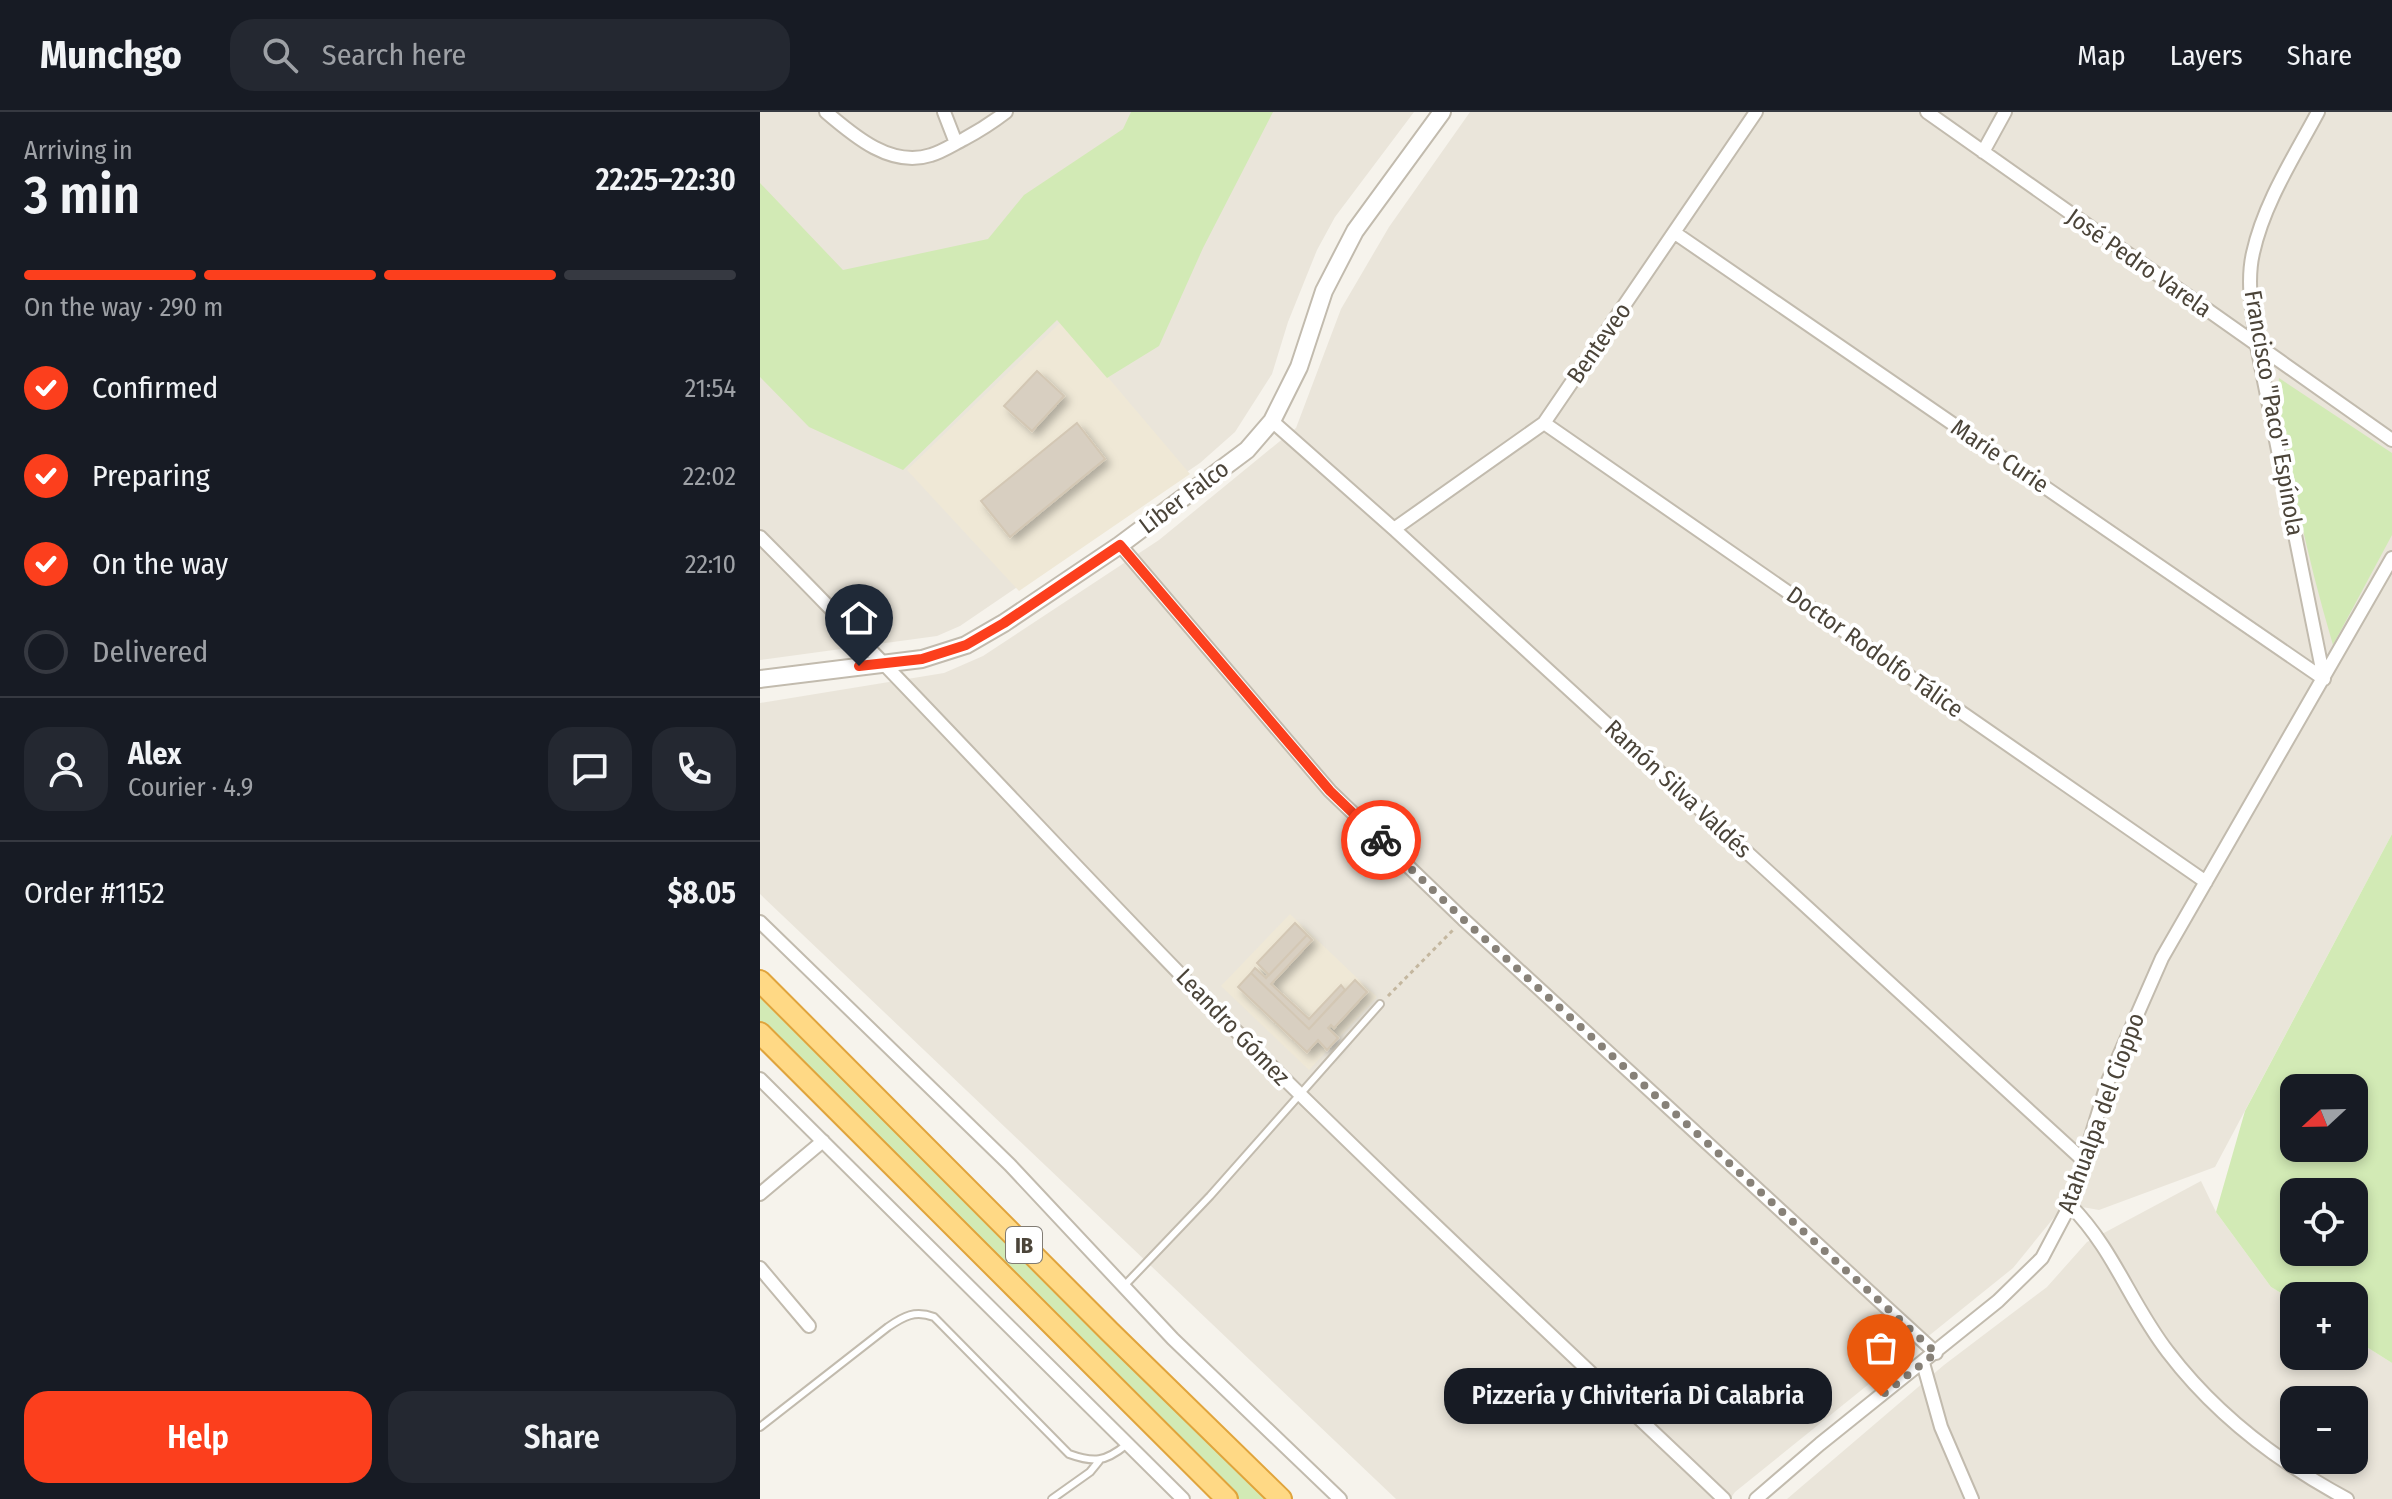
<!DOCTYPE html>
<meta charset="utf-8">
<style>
body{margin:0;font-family:"Fira Sans Condensed",sans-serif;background:#242831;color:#f1f3f6;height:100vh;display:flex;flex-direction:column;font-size:30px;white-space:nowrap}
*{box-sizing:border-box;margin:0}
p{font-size:26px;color:#9ea1a6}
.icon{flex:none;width:44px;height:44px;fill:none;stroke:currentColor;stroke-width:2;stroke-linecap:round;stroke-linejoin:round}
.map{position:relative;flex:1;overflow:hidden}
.sheet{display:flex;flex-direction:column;background:#171b24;width:760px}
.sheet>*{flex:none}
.needle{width:52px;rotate:248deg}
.tools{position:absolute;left:1520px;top:962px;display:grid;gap:16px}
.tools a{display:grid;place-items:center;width:88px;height:88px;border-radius:16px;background:#171b24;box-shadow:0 4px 12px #0003;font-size:40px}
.pin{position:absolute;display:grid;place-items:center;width:68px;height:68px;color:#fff;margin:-82px -34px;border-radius:50% 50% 50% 0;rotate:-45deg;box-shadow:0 0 8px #0007}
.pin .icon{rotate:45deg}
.courier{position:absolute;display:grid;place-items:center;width:80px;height:80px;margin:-40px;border:6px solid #fc3f1d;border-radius:50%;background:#fff;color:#222;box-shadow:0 2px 10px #0007}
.bubble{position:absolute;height:56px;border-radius:24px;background:#171b24;box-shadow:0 4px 12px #0003;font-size:26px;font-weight:600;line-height:56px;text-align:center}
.head em{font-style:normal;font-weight:600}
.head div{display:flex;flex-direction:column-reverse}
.head{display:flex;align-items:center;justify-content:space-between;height:136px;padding:0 24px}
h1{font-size:52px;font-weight:600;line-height:60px}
.bar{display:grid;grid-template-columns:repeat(4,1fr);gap:12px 8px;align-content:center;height:96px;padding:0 24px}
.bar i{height:10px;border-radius:6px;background:#363941}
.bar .on{background:#fc3f1d}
.bar p{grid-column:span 4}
.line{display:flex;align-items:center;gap:20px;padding:0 24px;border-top:2px solid #363941}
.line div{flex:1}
.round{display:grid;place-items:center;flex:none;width:84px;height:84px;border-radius:24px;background:#242831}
ol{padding:0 24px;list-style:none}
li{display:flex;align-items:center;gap:24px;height:88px}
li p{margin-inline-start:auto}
li .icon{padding:8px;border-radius:50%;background:#fc3f1d;color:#fff;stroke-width:4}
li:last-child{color:#9ea1a6}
li i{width:44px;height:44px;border:4px solid #363941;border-radius:50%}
.cta{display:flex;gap:16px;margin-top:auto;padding:16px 24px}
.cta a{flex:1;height:92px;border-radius:24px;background:#fc3f1d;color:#fff;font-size:32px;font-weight:600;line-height:92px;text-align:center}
.cta a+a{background:#242831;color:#f1f3f6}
header{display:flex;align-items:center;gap:48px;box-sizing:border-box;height:112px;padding:0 40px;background:#171b24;border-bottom:2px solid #363941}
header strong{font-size:38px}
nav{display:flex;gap:44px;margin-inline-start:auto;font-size:28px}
.search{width:560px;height:72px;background:#242831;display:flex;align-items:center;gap:20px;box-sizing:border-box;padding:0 28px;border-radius:24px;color:#9ea1a6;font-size:30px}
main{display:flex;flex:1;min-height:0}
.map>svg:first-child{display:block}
.residential{fill:#eae5da;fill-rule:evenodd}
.education{fill:#efe8d6}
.green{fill:#d2eab5;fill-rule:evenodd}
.building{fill:#d8cfc1;stroke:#d3c7b4;stroke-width:2;filter:url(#shadow)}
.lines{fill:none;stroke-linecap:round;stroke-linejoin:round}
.service-casing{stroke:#c2bbae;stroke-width:10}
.minor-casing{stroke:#c2bbae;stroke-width:16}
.tertiary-casing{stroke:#c2bbae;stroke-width:20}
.trunk-casing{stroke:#e0a43c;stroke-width:24}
.path{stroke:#c4b79f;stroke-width:3;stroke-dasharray:4 4;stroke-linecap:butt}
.service{stroke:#fff;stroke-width:6}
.minor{stroke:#fff;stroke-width:12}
.tertiary{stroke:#fff;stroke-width:16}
.trunk{stroke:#ffd985;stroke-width:20}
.done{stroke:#878178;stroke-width:8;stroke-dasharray:0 14.4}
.route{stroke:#fc3f1d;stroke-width:10}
.labels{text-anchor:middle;stroke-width:8;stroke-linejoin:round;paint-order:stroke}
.shield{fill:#fff;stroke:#817c74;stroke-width:2}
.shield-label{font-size:22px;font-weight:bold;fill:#4b4439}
.street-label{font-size:24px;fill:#4b4439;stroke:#fff}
</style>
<header>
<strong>Munchgo</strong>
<div class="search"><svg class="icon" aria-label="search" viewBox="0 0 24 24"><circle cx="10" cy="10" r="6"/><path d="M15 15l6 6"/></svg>Search here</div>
<nav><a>Map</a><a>Layers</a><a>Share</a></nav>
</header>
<main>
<section class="sheet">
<div class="head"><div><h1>3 min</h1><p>Arriving in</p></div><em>22:25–22:30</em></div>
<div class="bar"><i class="on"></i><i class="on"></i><i class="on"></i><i></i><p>On the way · 290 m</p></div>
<ol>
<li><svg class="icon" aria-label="check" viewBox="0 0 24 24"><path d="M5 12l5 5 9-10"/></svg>Confirmed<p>21:54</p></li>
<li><svg class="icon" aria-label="check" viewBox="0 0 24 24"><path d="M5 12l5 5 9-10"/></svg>Preparing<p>22:02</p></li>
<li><svg class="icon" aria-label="check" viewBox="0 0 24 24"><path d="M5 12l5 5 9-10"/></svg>On the way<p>22:10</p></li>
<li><i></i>Delivered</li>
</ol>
<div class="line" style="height:144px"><a class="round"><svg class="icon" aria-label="person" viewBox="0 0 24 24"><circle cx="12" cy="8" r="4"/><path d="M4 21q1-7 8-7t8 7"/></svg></a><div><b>Alex</b><p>Courier · 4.9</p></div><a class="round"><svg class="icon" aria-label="chat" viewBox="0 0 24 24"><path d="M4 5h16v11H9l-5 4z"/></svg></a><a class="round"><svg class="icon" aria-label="phone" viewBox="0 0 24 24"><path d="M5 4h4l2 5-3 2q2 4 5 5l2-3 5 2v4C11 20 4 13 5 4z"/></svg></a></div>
<div class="line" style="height:104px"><div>Order #1152</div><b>$8.05</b></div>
<div class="cta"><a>Help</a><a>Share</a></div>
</section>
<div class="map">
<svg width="1632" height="1387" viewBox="0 0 1632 1387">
<defs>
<filter id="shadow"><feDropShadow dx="5" dy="5" stdDeviation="4" flood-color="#0004"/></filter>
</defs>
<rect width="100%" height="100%" fill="#f6f3ec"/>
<!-- residential -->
<path class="residential" d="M0,0h654l-79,105 -18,33 -29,72 -16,52 -37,58 -35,31 -240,163 -23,10 -177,24z
M710,0h922v722l-177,333 -116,43 -34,-6 -52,64 -278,224 -5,7h-334l-636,-605v-191l184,-30 39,-17 176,-116 137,-112 45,-119 48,-82z
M1441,1069l15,31 55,75 23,14v55h60v-17l38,24v136h-605l157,-134 103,-78 40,-45zM1534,1288h60v60h-60z"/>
<!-- education -->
<path class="education" d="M301,210l129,152 -171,117 -112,-121z
M530,802l87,83 -68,73 -88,-84z"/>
<!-- green -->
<path class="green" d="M371,0h142l-70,136 -44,98 -52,32 -50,-58 -154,150 -94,-43 -49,-50v-194l83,87 145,-31 36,-44 99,-66z
M1519,266l113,75v82l-59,110c-19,-64 -34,-128 -46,-193 -4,-25 -11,-49 -8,-74z
M1632,722v529l-38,-24v-43h-60v5l-23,-14 -55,-75 29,-101zM1594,976v60h-60v-60zM1594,1080v60h-60v-60z
M0,883l442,441 68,63h-31l-479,-478z"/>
<!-- building -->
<path class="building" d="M277,259l27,25 -32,35 -28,-25z
M317,311l28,36 -95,78 -29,-36z
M535,811l12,12 -38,40 -12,-12z
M547,823l5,5 -41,44 38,35 32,-34 4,5 -36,39 -58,-56 4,-5 11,10z
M491,861l58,56 46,-49 12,12 -33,36 -3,-3 -3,3 10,10 -11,12 -9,-10 -11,12 -69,-65z
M1112,1254l10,9 -8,10 -10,-9z"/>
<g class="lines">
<!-- service casing -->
<g class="service-casing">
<path id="service" d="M364,1174l86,-90 170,-192
M0,1315l128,-100c16,-11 27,-17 46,-10l135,137c25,9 36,8 57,-9
M292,1387l38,-27 9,-11"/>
</g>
<!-- minor casing -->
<g class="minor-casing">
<path id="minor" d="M66,0c28,24 65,56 105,43 11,-3 23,-11 33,-16 15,-8 29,-17 42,-27
M184,0l12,31
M1167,0l465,328
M1558,0c-24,45 -54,91 -65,141 -7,30 0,63 4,93l67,333
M1223,40l22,-40
M915,121l649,446
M512,309l122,108 689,631
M784,311l662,459
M634,417l150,-106 212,-311
M0,425c158,158 308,324 465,483 163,163 332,320 499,479
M360,433l210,246 133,128 473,434
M0,810l250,243 163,174 167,160
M0,967l423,420
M0,1082l63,-53
M1310,1093c45,46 60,98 98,147 48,63 110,110 179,147
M0,1156l49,58
M1163,1251l18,64 31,72
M996,1387l64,-55 178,-143 44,-43 28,-53 38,-124 54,-123 230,-400"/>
</g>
<!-- tertiary casing -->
<g class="tertiary-casing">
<path id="tertiary" d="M0,567l162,-20 44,-14 38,-22 116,-78 127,-95 25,-29 27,-54 25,-76 31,-60 87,-119"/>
</g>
<!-- trunk casing -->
<g class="trunk-casing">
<path id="trunk" d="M0,869l350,351 171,167
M0,921l467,466"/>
</g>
<!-- path -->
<path class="path" d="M628,884l65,-66"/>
<!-- service -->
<use href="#service" class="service"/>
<!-- minor -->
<use href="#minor" class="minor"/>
<!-- tertiary -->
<use href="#tertiary" class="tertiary"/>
<!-- trunk -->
<use href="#trunk" class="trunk"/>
</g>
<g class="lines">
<!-- done -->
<path class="done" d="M621,728l82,79 473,434 -55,43"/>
<!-- route -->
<path class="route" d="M99,554l63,-7 44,-14 38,-22 116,-78 210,246 51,49"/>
</g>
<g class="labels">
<!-- shield labels -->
<rect class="shield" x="246" y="1115" width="36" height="36" rx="6"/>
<g class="shield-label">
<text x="264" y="1141">IB</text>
</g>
<!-- street labels -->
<g class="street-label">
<text transform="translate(1379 151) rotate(35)" y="8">José Pedro Varela</text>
<text transform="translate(839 231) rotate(-55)" y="8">Benteveo</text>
<text transform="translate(1514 301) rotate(80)" y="8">Francisco "Paco" Espínola</text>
<text transform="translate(1240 344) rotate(34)" y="8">Marie Curie</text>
<text transform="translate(424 385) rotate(-37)" y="8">Líber Falco</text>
<text transform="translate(1115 540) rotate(35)" y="8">Doctor Rodolfo Tálice</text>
<text transform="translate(918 677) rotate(43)" y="8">Ramón Silva Valdés</text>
<text transform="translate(473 915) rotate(46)" y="8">Leandro Gómez</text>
<text transform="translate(1341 1001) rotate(-70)" y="8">Atahualpa del Cioppo</text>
</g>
</g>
</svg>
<div class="tools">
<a><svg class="needle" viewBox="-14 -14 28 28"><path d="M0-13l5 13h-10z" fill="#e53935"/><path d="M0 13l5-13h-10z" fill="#9ea1a6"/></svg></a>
<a><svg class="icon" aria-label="locate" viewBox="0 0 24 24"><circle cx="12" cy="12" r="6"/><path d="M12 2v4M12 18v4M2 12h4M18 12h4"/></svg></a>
<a>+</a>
<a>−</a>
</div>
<div class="pin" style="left:1121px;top:1284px;background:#ea580c"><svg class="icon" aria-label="bag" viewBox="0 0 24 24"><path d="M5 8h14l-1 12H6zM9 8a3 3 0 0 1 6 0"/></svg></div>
<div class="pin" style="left:99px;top:554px;background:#1f2937"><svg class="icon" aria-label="home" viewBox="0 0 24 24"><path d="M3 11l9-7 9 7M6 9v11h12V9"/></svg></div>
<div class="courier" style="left:621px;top:728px"><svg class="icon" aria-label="bike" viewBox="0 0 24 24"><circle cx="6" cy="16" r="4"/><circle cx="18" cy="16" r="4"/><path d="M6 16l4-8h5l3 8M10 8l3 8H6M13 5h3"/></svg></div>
<div class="bubble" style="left:684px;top:1256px;width:388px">Pizzería y Chivitería Di Calabria</div>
</div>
</main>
